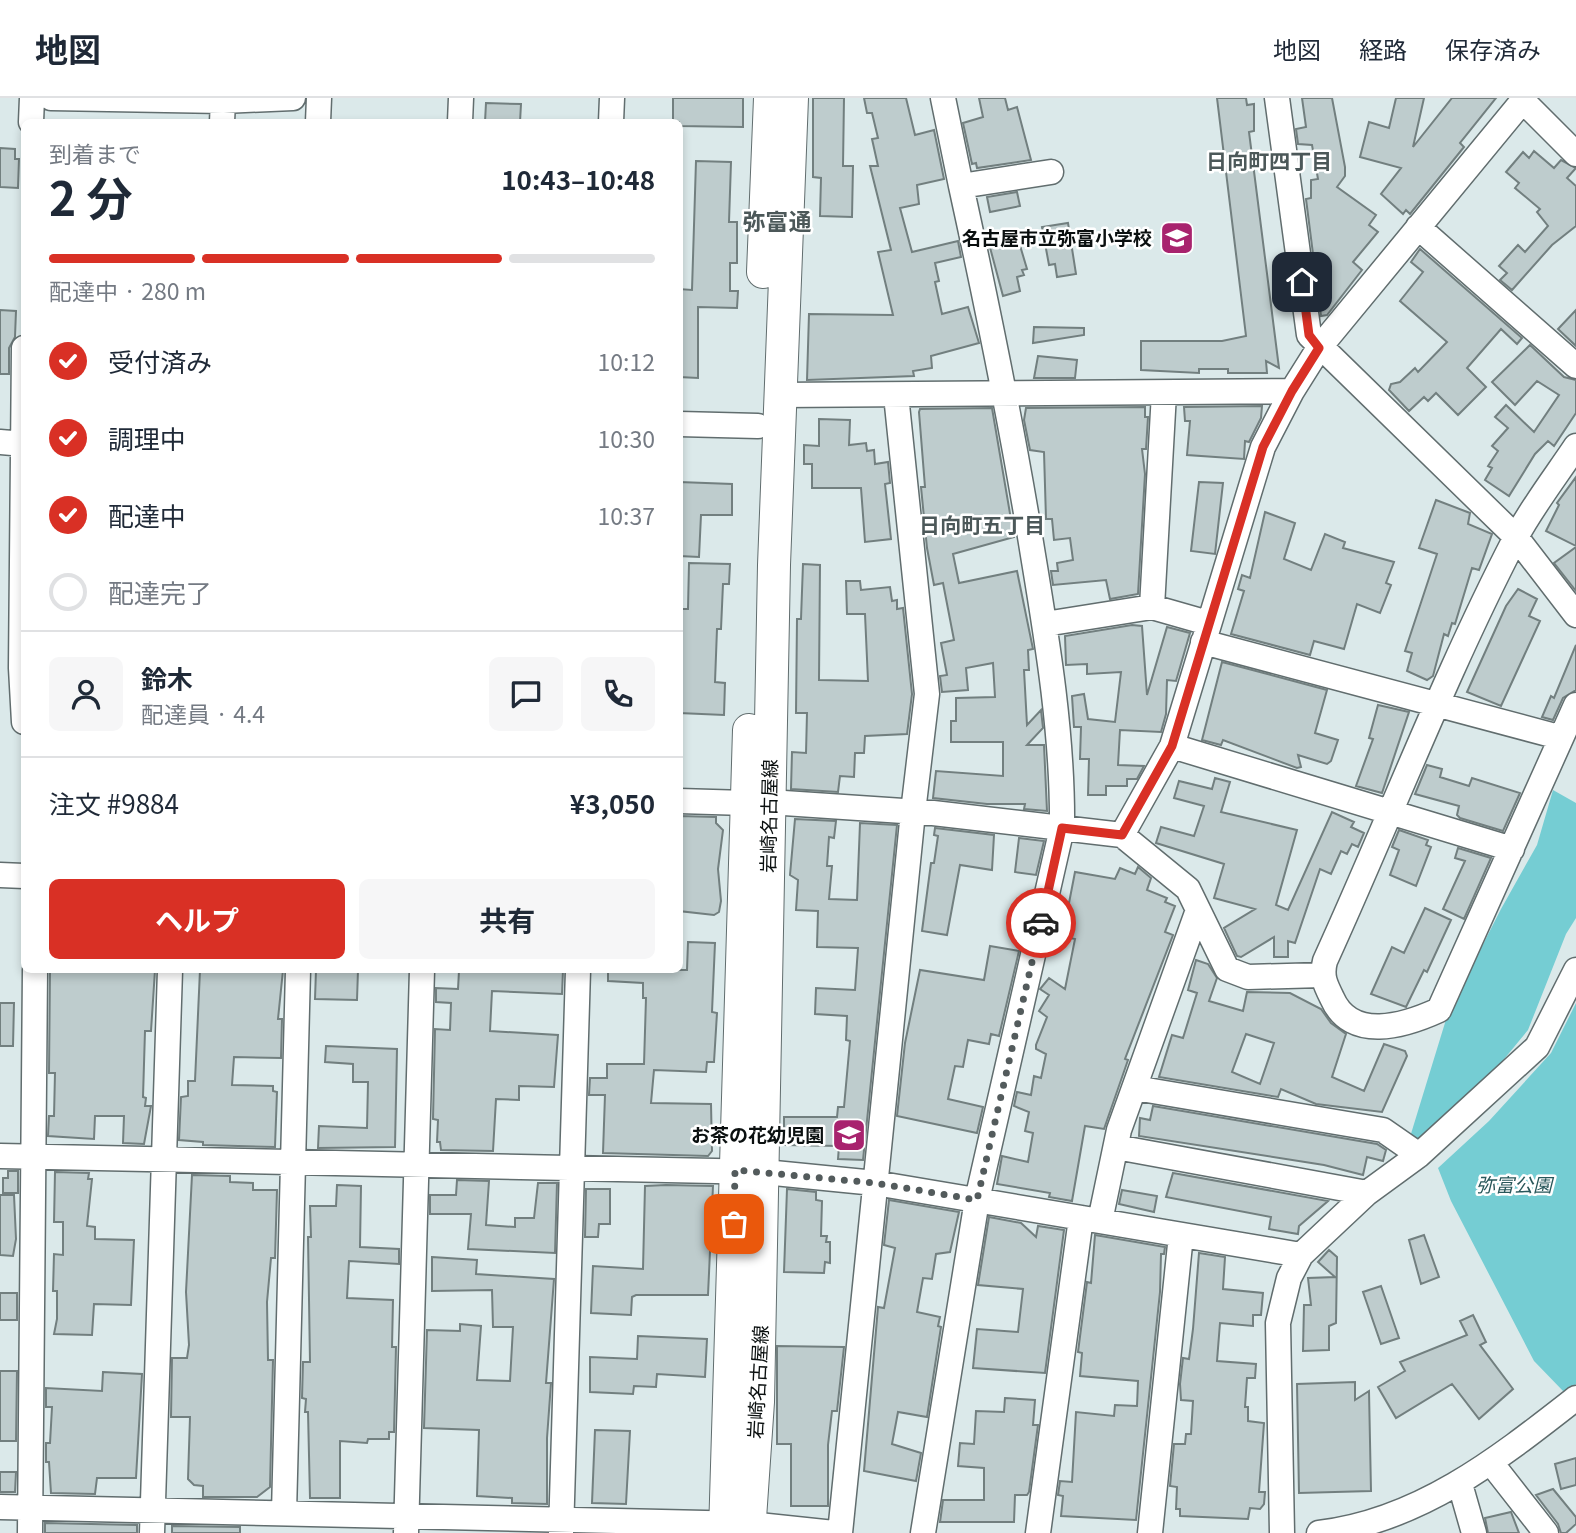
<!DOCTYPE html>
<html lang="ja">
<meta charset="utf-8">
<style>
body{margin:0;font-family:Georgia,"Noto Sans JP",serif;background:#f6f6f7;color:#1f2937;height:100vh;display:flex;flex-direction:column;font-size:26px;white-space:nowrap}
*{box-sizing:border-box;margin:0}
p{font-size:23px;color:#747a83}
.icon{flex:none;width:38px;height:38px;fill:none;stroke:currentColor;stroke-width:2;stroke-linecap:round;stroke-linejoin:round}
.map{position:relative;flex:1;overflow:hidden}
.sheet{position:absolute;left:21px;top:21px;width:662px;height:854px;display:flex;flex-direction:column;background:#fff;border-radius:10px;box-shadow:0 4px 10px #0003}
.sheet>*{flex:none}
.pin{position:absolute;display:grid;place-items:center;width:60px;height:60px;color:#fff;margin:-30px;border-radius:14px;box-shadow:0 4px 10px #0006}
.courier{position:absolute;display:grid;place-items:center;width:70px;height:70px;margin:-35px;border:5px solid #d93025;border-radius:50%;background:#fff;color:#222;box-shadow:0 2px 9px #0007}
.head em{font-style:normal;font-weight:700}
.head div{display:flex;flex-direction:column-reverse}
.head{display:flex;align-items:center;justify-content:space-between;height:119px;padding:0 28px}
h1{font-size:46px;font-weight:700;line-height:52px}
.bar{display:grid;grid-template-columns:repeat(4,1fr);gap:10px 7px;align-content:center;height:84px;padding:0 28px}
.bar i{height:9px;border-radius:5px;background:#e0e1e3}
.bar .on{background:#d93025}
.bar p{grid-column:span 4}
.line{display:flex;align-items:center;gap:18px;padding:0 28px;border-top:2px solid #e0e1e3}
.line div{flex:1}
.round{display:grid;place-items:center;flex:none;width:74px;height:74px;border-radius:10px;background:#f6f6f7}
ol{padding:0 28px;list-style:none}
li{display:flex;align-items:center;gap:21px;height:77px}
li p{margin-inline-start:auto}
li .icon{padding:7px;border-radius:50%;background:#d93025;color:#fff;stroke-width:4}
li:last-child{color:#747a83}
li i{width:38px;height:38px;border:4px solid #e0e1e3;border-radius:50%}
.button{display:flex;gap:14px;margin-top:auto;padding:14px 28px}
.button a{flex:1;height:80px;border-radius:10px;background:#d93025;color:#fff;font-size:28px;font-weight:700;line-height:80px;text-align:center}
.button a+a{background:#f6f6f7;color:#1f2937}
header{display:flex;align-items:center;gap:42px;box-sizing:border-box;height:98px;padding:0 35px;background:#fff;border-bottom:2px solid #e0e1e3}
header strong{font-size:33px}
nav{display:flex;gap:38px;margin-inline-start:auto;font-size:24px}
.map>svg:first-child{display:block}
.green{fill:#75cdd3}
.building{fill:#becccd;stroke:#727f7f;stroke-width:2;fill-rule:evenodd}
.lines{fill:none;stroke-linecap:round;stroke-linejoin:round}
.minor-casing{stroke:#616d6e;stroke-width:27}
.major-casing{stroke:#616d6e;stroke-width:34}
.minor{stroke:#fff;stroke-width:24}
.major{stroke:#fff;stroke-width:32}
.done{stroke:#535b5c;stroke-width:7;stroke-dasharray:0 12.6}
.route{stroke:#d93025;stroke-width:9}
.labels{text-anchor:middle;stroke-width:5;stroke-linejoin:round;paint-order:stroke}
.poi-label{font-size:19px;font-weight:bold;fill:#0a0f0f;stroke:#fff;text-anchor:end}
.street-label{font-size:19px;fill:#0a0f0f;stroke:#fff}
.park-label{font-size:19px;font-style:italic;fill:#28575a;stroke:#fff}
.neighbourhood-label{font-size:21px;font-weight:bold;fill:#4c5859;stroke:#fff}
.quarter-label{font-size:23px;font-weight:bold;fill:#4c5859;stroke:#fff}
</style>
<header>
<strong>地図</strong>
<nav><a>地図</a><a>経路</a><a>保存済み</a></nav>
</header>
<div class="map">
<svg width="1576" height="1435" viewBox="0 0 1576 1435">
<rect width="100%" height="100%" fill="#dbe9ea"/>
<!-- green -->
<path class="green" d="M1553,692l23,13v115l-10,16 -38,96 -61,74 -44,41 -13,-8 38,-124 53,-104 36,-64z
M1576,905v381l-11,9 -31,-32 -83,-160 -13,-33 51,-47 62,-68z"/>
<!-- building -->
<path class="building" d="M673,0h70v29l-64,-1v-4h-6z
M813,0h31l-1,68h10l-1,51 -32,-1 1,-38 -8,-1z
M864,0h42l9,37 19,-5 10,49 -27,6 2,19 -19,4 12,44 46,-11 3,16 -26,6 4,18 -4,1 7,32 26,-7 11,36 -48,13 1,12 -19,3 1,5 -107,4 2,-66 84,1 -15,-63 13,-2 -21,-84h8l-6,-27 6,-1 -6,-25h-5z
M979,0h26l3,12 9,-3 14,53 -54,8 -1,-5 -4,1 -9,-41 20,-6z
M1217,0h29l1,7 7,-1v27l-5,1 30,236 -13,-7 1,12h-39v-4h-29v4l-58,-3v-29h81l24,-5z
M1302,0h30l13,69v9l-8,11 39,28 -7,10 9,7 -25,30 9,8 -35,45 -6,1 -3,-24 10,-2 -12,-11 -1,-8 5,-6 -7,-11 -7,-55 5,-1v-18l7,-1 -6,-34 -14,-1 -2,-15 10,-2z
M1396,0h28l-11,49 39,-49h44l-36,45 4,4 -54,67 -4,-4 -3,4 -22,-20 20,-26 -41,-11 9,-35 20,6z
M486,5l35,1 -1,18h-35z
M0,50l15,1v10h4l-1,29 -18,-1z
M1534,53l20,17 7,-8 15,8 -9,10 9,8v40l-24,19 -40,45 -12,-10 7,-7 -8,-7 19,-21 7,7 23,-26 -11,-14 3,-3 -25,-21 4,-5 -13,-11 17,-20 6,6z
M696,63l35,1 -2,60h8v41h-7v28h8l-1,17 -39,-1v71l-19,-1v-88l13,1z
M1017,94l3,14 -30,6 -3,-15z
M1068,125l8,51 -19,3 -2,-13 -6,1 -7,-38z
M1016,134l11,37 -5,1 2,5 -7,2 3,14 -17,5 -15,-56z
M1420,151l102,89 -5,6 -16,-15 -34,39 19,19 -28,28 -22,-22 -8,8 -4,-4 -15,14 -20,-21 2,-6 9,-2 15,-14 3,4 29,-30 -47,-41 23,-29 -12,-10z
M0,212l16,1 -1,26 -6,11v26h-9z
M1576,212v36l-18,-17z
M1034,229l50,1v7l-51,8z
M1530,247l34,32 12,3v33l-22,33 -6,-5 -13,13 -26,42 -24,-16 7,-12 -4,-2 10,-15 -6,-5 16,-18 -13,-11 11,-12 28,27 25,-37 -22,-14 -22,24 -23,-23z
M1038,258l39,4 -2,18h-41z
M1262,308l-1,12 -12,24 -4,-1 -1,18 -57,-4 3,-34h-5l-1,-14z
M1145,309v10h3l-2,32h-4l3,25 -7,120 -28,5 -4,-19 -53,5 -2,-14h7l-1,-8 16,-3 -3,-22 -16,2 -2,-21h-6l-2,-67 -14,-2 -6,-30 2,-12z
M992,310l22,129 -61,17 6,29 58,-12 16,78 -5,1 1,20h-5l3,55 14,-15 2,18 -16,17h17l3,66 -23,-2 1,-5h-38l-54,-6 3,-27 67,5v-34h-52v-21h5v-23l39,-1 -2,-34 -27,5 2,22 -26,2 -2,-16 7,-1 -6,-32 13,-3 -11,-57 -9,2 -7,-37 -6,-61h4l-6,-75 1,-3z
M819,321l31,1 -1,25 17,-2 1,8 7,-1 1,14 13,-2 2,21 -5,1 6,55 -26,3 -4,-54h-49v-24h-8v-19l15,1z
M1576,379v69l-30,-15 13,-26 -2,-2z
M679,384l53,2v31h-31l-2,42 -20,-1z
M1199,384l24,1 -8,71 -24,-3z
M1436,402l34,13 -2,11 24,10 -13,36 -7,-2 -17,56 -3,-1 -4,13 -4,-2 -11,42 -6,4 -20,-9 5,-18 -7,-2 32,-97 -18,-6z
M1265,414l30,11 -11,36 27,11 14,-36 20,8 -2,6 51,14 -8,21 5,2 -11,28 -23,-9 -13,45 -30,-8 -4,14 -79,-21 13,-43 -6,-2 4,-14 8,3z
M1576,449v44l-22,-28z
M689,465l41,1 -1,20h-6l-2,45h-4l-2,53 10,1 -1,32 -45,-2v-104h9z
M803,466l17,1 -1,115 49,1 -3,-67h-18l-1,-33h14l1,9 29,-3 2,14 5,-1v9l6,-1 9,86 -5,40 -42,2 -1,17h-9l-1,24 -14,-1 -2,16 -47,-3 1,-37 14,1 1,-40h-11l1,-94h4z
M1518,491l19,10 -8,17 11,5 -39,85 -34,-14 39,-86z
M1132,527l10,1 5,69 20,-68 23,6 -14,48 -9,-1 -1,34 -5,18 -41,-2 -2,35 26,1 -7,13h-10v7h-21v9h-18l1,-36h-9l1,-32h-7l-2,-31 12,-2 4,25 27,3 6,-50 -34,2v-10l-21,1 -1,-29z
M1576,547v45l-13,8 -10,22 -11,-3 9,-21 3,2z
M1222,564l105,28 -12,43 23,7 -7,21 -4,3 -29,-9 3,12 -4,1 -74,-28 -2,5 -19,-5z
M1378,607l31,7 -27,81 -26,-7 17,-47 -4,-1z
M1427,667l15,4 -2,8 29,9 3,-8 48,15 -17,38 -43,-13 -3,-3 2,-9 -44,-12z
M1215,680l15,4 -9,30 76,18 -21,75 12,5 44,-98 22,10 -3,5 13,6 -6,14 -6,-3 -5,10 -6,-3 -10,23 -11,-5 -25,74 -7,-2v16h-14v-20l-33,20 -4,-1 -13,-28 31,-19 -41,-11 10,-34 -68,-21 5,-16 33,9 10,-30 -30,-8 5,-17 33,8z
M679,718l37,1v6l7,7 -5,39 3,32 -2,11 -5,3 -35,-4z
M795,721l41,2 -2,17 -5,-1 -2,29h5l-3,33 28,1 3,-77 37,2 -34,335 -25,-1 1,-13 -55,-1v-28h53l1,-10h6l6,-66 -4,-1 1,-24 -32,-2 1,-26 39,2 3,-42 -41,-1 1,-36 -22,-1 2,-30 -8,-5z
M935,730l59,7 -2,35 -32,-5 -13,70 -25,-4 9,-68h3l4,-27 -4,-1z
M1399,732l29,10 -2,5 5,2 -15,39 -26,-11 9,-25 -7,-3z
M1019,740l25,3 -8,34 -21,-3z
M1458,750l33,10 -27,61 -21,-10 22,-48 -10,-3z
M1138,769l13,11 -4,12 20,8 -2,4 10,4 -10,26 8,3 -48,124 3,1 -24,69 -19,-3 -13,75 -23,-4 1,-4 -53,-9 5,-28 26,6 5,-29 -8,-2 4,-19 -15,-6 3,-14 14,3 3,-19 7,2 5,-24 -10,-5v-4l11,-28 -8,-6 10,-16 -9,-6 9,-11 16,11 10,-50 -5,-1 4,-20 -16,-4 2,-13 9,2 6,-31 40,7 5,-11 15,6z
M1425,810l26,12 -24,52 -3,-2 -18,37 -35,-13 21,-47 12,6z
M688,844l27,1 -3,69 5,1 -3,49h-7l-1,10 -52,-2 -3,33 60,1 1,47 -4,5 -105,-3 2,-58h-16l1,-17h17v-14h37l2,-66h-3v-15l-35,-2v-11h79z
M990,848l29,5 -20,85 -8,-2 -2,10 -21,-4 -5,27 -8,-1 -7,33 35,8 -6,26 -80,-17 8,-73 15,-73 64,10z
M1196,862l12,4 9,14 -8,23 34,10 4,-19 43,1 31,16 10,14 15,11 -14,43 32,14 20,-47 21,7 2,5 -25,56 -66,-8 -35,-15 -3,8 -119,-20 13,-42 11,3 14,-45 -9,-3zM1246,936l28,9 -14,41 -28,-12z
M50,872h105l-4,61h-6l-2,66 3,1 -1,8h6l-7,38 -21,-1 1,-27h-29l-1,23 -46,-3 1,-20h5l1,-43h-6z
M200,872h83l-5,49h4l-1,39 -47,-1 -2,28 41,1v5l4,1 -2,55 -72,-2v-3l-24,-2 2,-43 7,-1v-15h7z
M316,872h42l-1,30 -42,-1z
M499,872h64l-1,24 -70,-3 -2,40 68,4 -4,52 -35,-1v14l-23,-1 -3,52 -52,-1 -1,-8h-3l1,-22 -5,-1 2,-90 15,1 1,-27 -15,-1v-14l22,1 1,-18z
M0,905h14l-1,43h-13z
M326,948l71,3 -2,98 -77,1 1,-22 48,2 1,-46h-15v-18l-28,-2z
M1153,1008l224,38 9,6 -3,11 -16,-4 -4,18 -39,-10 -185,-29 1,-18 10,2z
M8,1073h10v22h-15v-15h5z
M55,1074l34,1 -1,6h4l-5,47 8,1v12l39,1 -3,65 -37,-1 -2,31 -38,-1 3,-15v-28h-4l1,-37 9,1v-33h-9z
M1173,1075l155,28 -29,25 -1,8 -29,-5 2,-12 -105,-20z
M192,1077l38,1v6l23,1v7h24l-2,68h-4l-4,44 1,58h5l-3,127 -13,10h-54v-11l-9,-1 -6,-6 2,-62h-19l1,-59h15l2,-13 -3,-53z
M457,1082l32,1 -3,44 29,2v-9h19l4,-35h19l-2,70 -87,-4 3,-35h-41v-19h26z
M337,1087l24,1 -1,61 39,2v15l-50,-3 -2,37 46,2 -1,47h4l-2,85h-5v7h-21l-1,4 -27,-2v57h-30l-2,-86h-3l1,-13 -4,-1 1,-36h7l-2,-125h3l-1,-31h26z
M666,1087l47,1 -5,109h-72l-4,2 -1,18 -40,-2 2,-47 50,3 2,-83z
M586,1091h24v35h-11l-1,13h-13z
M787,1091l29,3v8l6,1 -1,35h6l-1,6h4v21l-5,-1 -1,11 -40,-1z
M1122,1092l35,6 -3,16 -35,-8z
M0,1097h14l2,44 -3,17 -13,-1z
M889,1102l70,12 -9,40 -14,2 -4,25 -9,-1 -6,34 23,5 -2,9 3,1 -14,90 -29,-5 -6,32 29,9 -5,28 -52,-10 14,-164 6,1 11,-60 -11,-3z
M989,1119l32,6 15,14 2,-11 26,4 -19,143 -72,-5 4,-39 41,3 5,-43 -45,-4z
M1095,1137l70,12 -1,7h-3l-1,38 -24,228 -75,-4 2,-20 -5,-1 2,-14 12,1 4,-70 38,4 1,-11 22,1 1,-25 -58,-5 2,-23 -4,-1 9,-70 4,1z
M1424,1137l15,42 -18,7 -12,-44z
M1329,1152l8,7 -1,66 -7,3v24l-26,1 1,-46h7l-3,-27 27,-1 -17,-15z
M1199,1155l26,4 -2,32 40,4 -2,22h-8v11l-33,-3 -3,38 39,3 -1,14h-8l-2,29h3v14l16,2 -5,69h6l-1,12 -4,5 -10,-1 -2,11 -68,-3v-7h-4l1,-22 -7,-1 4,-42h11l1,-10h5l2,-33 -12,-1 -1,-16 3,-26 6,1 4,-30z
M432,1159l45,3 -1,14 78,5 -8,104h5l-4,55v66l-35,-1v-5l-35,-2 2,-66 -55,-2 3,-98 33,1v-7l21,2 -4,54 33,1 3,-54h-20l-1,-37 -60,1z
M1381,1188l18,52 -18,6 -18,-52z
M0,1195h17v27h-17z
M1473,1217l13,27 -6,3 33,44 -34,30 -27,-35 -56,34 -18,-31 27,-16 -5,-9 67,-27 -7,-14z
M638,1238l69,3 -2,38 -48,-3 -1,13 -22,-1 -1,8 -43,-2v-35l47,2z
M777,1248l67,1 -7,64h-5l-4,34v61h-37v-62h-14z
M0,1273h17l-1,70h-16z
M103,1274l39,2 -6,104h-39l-2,16 -44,-1 -2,-31h-3v-19h4l2,-36h-6v-19l56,3z
M1355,1284v18l14,-9 2,100 -72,2 -2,-109z
M1005,1300l30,2 -2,25h5l-9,67 -2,3h-12l-1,27h-74l3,-22h41v-32l-26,-2 2,-23 14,1 2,-33 28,1z
M595,1332l35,1 -4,73 -34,-1z
M1576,1360v27l-15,4 -6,-25z
M0,1374h16l-1,20h-15z
M1553,1391l23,28v7l-10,9h-5l-3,-9 -22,-29z
M1511,1414l8,21h-31l-3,-15z
M45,1425l92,2v8h-92z
M172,1428l68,1v6h-68z"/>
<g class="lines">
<!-- minor casing -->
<g class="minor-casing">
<path id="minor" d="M51,0l172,3 70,-3
M943,0l18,88 90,-14
M1277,0l32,237 207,202 60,78
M1522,2l54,54
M31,24l1,-24
M222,24l1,-21
M318,24l1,-24
M460,24l1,-24
M611,24l1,-24
M1418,129l158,139
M24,250l-3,320 3,54
M779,297l513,-4
M679,326l79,2
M0,344l24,2
M1576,348c-20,30 -44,61 -61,93 -71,137 -126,282 -190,422 -4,15 0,23 7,37 19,44 72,28 107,12l137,-305
M1152,509l12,-214
M1045,526l107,-17 56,16
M1203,544l356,95
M1172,648l340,103
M679,703l67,2
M769,704l164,11 189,22 66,54 39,80 21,8 74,-2
M1122,737l50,-89 91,-299 29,-56 27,-43 206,-250
M0,777l24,1
M1135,990l248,42 36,25
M1116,1049l251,46
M0,1058l764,16 111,11 426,72
M1100,1123l19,-91 79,-220
M1492,1366l54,69
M1460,1386l14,49
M0,1409l749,17 85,9
M284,1415l14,-543
M30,1435l5,-563
M152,1435l18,-563
M406,1435l16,-563
M561,1435l17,-563
M840,1435l73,-721 14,-118 -31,-299
M923,1435l54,-333 85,-372c1,-91 -14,-183 -29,-273 -20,-124 -45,-246 -72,-369
M1038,1435l43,-315
M1150,1435l31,-298
M1282,1435l-4,-210 11,-45 12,-23 66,-62 52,-38 118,-108 39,-77
M1319,1435c101,-12 179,-74 257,-135"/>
</g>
<!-- major casing -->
<g class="major-casing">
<path id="major" d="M763,174l7,-174
M725,1435l24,-803
M749,1435l9,-131 16,-837 18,-467"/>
</g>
<!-- minor -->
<use href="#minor" class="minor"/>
<!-- major -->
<use href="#major" class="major"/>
</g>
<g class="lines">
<!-- done -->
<path class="done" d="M734,1126l1,-54 140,13 102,17 64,-277"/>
<!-- route -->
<path class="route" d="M1041,825l21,-95 60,7 50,-89 91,-299 29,-56 27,-43 -10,-13 -7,-53"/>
</g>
<!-- icons -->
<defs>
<g id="school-square" transform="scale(1.75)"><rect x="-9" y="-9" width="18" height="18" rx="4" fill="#a8236e" stroke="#fff"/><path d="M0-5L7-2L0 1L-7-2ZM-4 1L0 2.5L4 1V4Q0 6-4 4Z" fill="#fff"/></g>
</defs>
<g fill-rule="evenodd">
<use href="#school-square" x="1177" y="140"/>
<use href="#school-square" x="849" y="1037"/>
</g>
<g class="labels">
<!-- poi labels -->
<g class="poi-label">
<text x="1152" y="147">名古屋市立弥富小学校</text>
<text x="824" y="1044">お茶の花幼児園</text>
</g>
<!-- street labels -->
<g class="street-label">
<text transform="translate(769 718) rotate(-89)" y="7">岩崎名古屋線</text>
<text transform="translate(758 1284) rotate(-87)" y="7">岩崎名古屋線</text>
</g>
<!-- park labels -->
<g class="park-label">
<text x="1514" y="1094">弥富公園</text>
</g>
<!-- neighbourhood labels -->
<g class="neighbourhood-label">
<text x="1269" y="71">日向町四丁目</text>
<text x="982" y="435">日向町五丁目</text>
</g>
<!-- quarter labels -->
<g class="quarter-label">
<text x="777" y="132">弥富通</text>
</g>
</g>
</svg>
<div class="pin" style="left:734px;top:1126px;background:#ea580c"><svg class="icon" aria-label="bag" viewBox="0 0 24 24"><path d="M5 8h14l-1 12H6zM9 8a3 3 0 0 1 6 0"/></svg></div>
<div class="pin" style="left:1302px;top:184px;background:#1f2937"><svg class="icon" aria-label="home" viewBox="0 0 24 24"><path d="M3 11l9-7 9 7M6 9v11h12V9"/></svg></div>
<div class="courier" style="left:1041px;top:825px"><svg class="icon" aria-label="car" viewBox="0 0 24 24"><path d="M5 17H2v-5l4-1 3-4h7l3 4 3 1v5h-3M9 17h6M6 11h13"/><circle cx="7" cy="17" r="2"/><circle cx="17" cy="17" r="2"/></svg></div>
<section class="sheet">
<div class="head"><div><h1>2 分</h1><p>到着まで</p></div><em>10:43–10:48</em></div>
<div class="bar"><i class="on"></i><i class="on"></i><i class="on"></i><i></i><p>配達中 · 280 m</p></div>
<ol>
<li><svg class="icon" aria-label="check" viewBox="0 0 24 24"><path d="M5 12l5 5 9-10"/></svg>受付済み<p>10:12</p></li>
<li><svg class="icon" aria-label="check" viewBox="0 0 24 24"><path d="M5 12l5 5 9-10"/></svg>調理中<p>10:30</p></li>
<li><svg class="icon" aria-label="check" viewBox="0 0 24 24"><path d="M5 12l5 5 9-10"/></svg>配達中<p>10:37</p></li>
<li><i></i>配達完了</li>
</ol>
<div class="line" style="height:126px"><a class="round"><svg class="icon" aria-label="person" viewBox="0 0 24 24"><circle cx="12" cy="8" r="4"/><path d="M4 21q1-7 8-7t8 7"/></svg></a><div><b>鈴木</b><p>配達員 · 4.4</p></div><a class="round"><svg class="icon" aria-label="chat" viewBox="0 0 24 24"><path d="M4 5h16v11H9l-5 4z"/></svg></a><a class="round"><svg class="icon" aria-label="phone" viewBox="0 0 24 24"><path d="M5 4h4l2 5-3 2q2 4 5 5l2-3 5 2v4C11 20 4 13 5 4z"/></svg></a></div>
<div class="line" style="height:91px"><div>注文 #9884</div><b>¥3,050</b></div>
<div class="button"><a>ヘルプ</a><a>共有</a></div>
</section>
</div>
